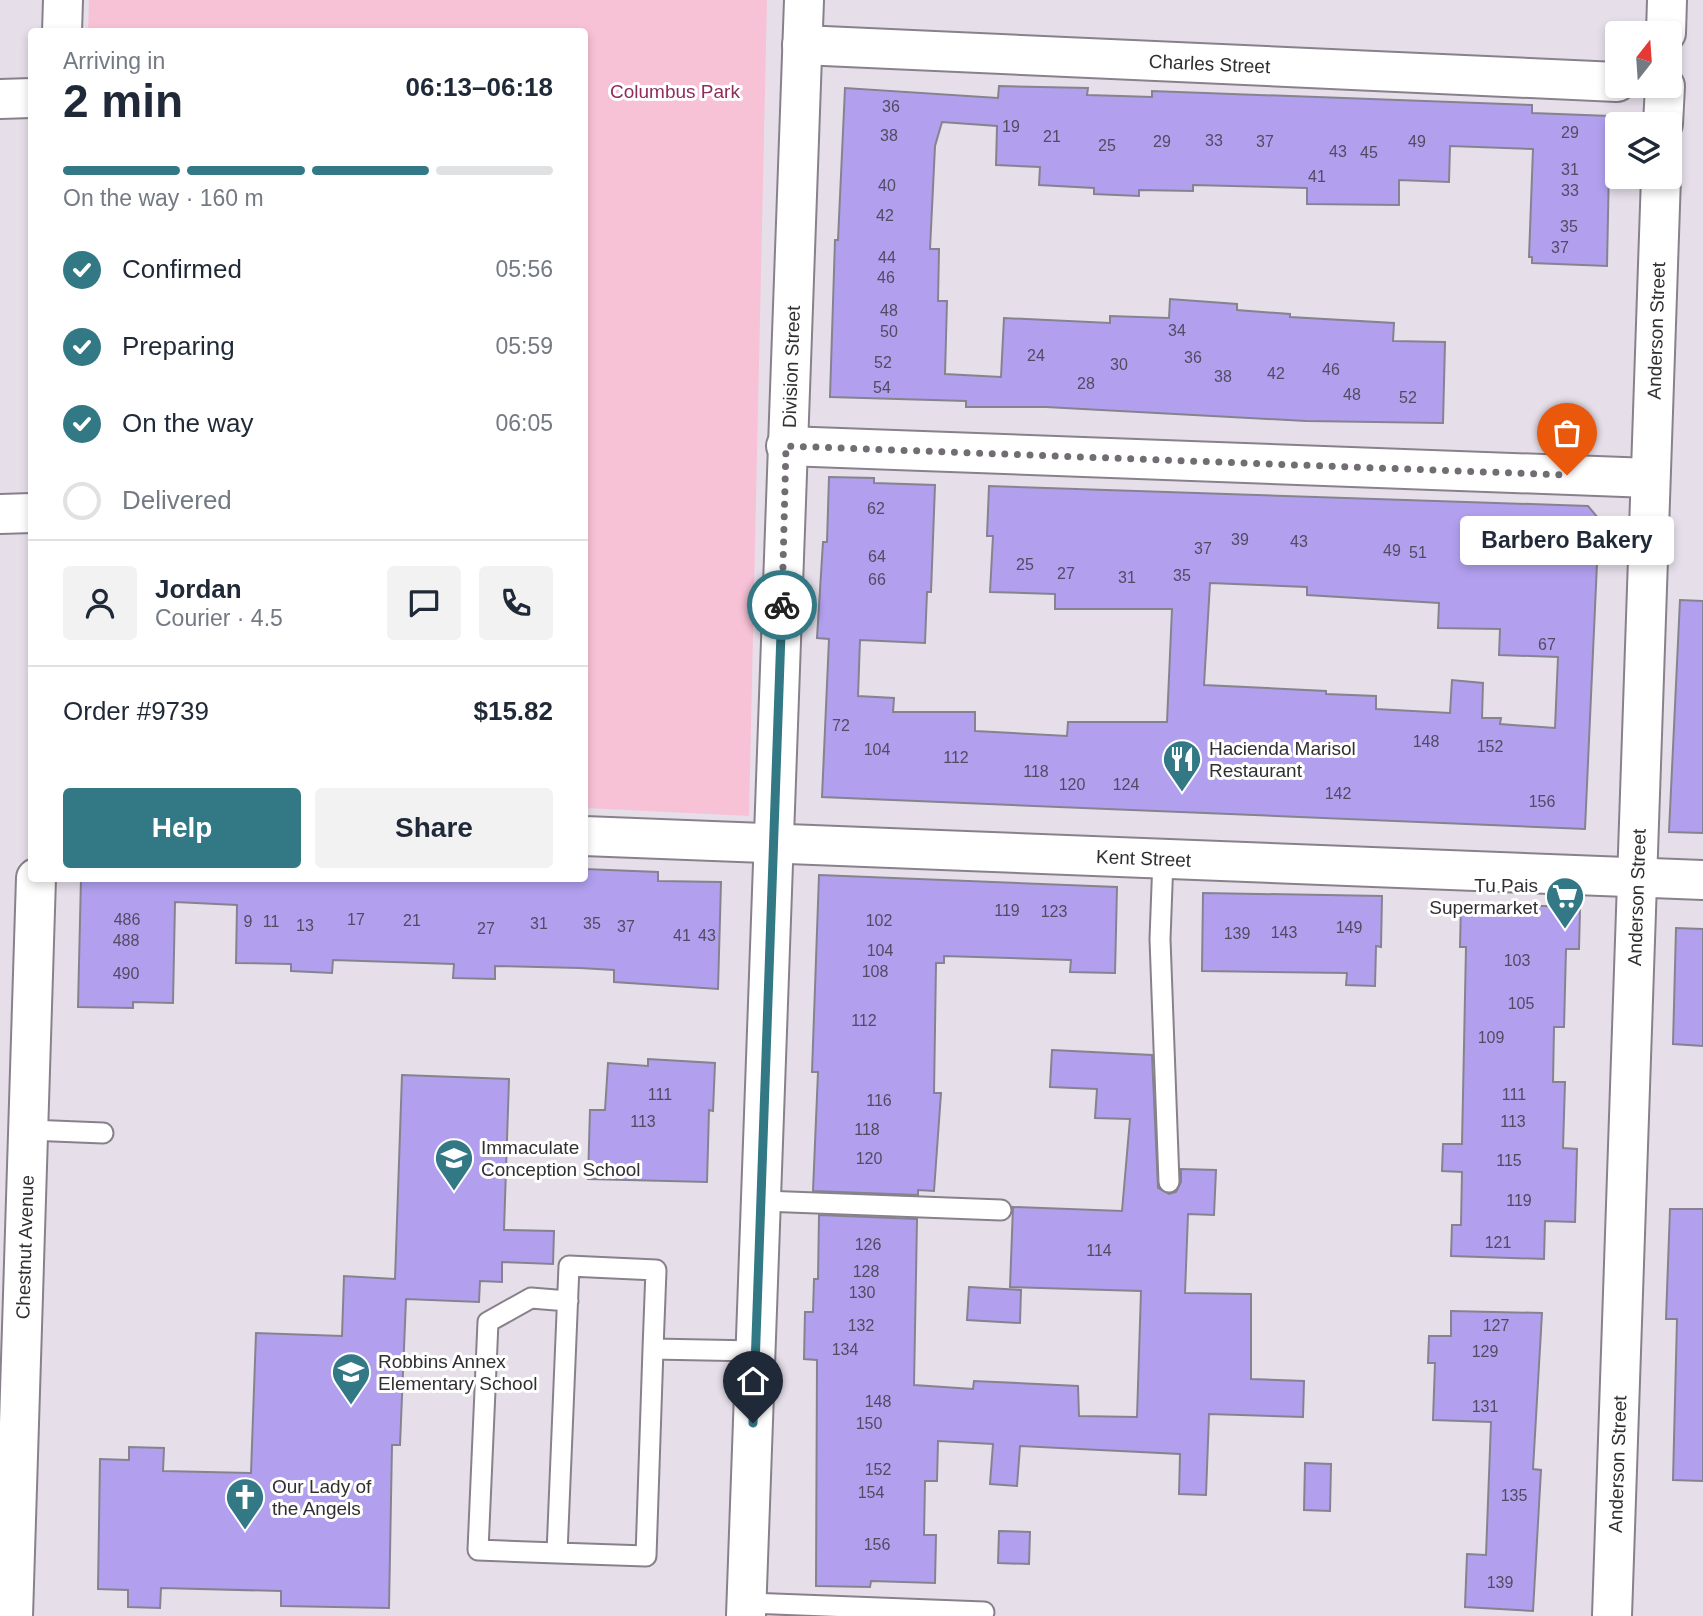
<!DOCTYPE html>
<meta charset="utf-8">
<style>
body{margin:0;font-family:Helvetica,sans-serif;background:#f2f2f3;color:#1f2937;height:100vh;display:flex;flex-direction:column;font-size:26px;white-space:nowrap}
*{box-sizing:border-box;margin:0}
p{font-size:23px;color:#747a83}
.icon{flex:none;width:38px;height:38px;fill:none;stroke:currentColor;stroke-width:2;stroke-linecap:round;stroke-linejoin:round}
.map{position:relative;flex:1;overflow:hidden}
.details{position:absolute;left:28px;top:28px;width:560px;height:854px;display:flex;flex-direction:column;background:#fff;border-radius:7px;box-shadow:0 4px 10px #0003}
.details>*{flex:none}
.needle{width:46px;rotate:17deg}
.tools{position:absolute;left:1605px;top:21px;display:grid;gap:14px}
.tools a{display:grid;place-items:center;width:77px;height:77px;border-radius:7px;background:#fff;box-shadow:0 4px 10px #0003;font-size:35px}
.pin{position:absolute;display:grid;place-items:center;width:60px;height:60px;color:#fff;margin:-72px -30px;border-radius:50% 50% 50% 0;rotate:-45deg;box-shadow:0 0 7px #0007}
.pin .icon{rotate:45deg}
.courier{position:absolute;display:grid;place-items:center;width:70px;height:70px;margin:-35px;border:5px solid #327885;border-radius:50%;background:#fff;color:#222;box-shadow:0 2px 9px #0007}
.bubble{position:absolute;height:49px;border-radius:7px;background:#fff;box-shadow:0 4px 10px #0003;font-size:23px;font-weight:600;line-height:49px;text-align:center}
.head em{font-style:normal;font-weight:600}
.head div{display:flex;flex-direction:column-reverse}
.head{display:flex;align-items:center;justify-content:space-between;height:119px;padding:0 35px}
h1{font-size:46px;font-weight:600;line-height:52px}
.bar{display:grid;grid-template-columns:repeat(4,1fr);gap:10px 7px;align-content:center;height:84px;padding:0 35px}
.bar i{height:9px;border-radius:5px;background:#e0e1e3}
.bar .current{background:#327885}
.bar p{grid-column:span 4}
.line{display:flex;align-items:center;gap:18px;padding:0 35px;border-top:2px solid #e0e1e3}
.line div{flex:1}
.round{display:grid;place-items:center;flex:none;width:74px;height:74px;border-radius:7px;background:#f2f2f3}
ol{padding:0 35px;list-style:none}
li{display:flex;align-items:center;gap:21px;height:77px}
li p{margin-inline-start:auto}
li .icon{padding:7px;border-radius:50%;background:#327885;color:#fff;stroke-width:4}
li:last-child{color:#747a83}
li i{width:38px;height:38px;border:4px solid #e0e1e3;border-radius:50%}
.primary-button{display:flex;gap:14px;margin-top:auto;padding:14px 35px}
.primary-button a{flex:1;height:80px;border-radius:7px;background:#327885;color:#fff;font-size:28px;font-weight:600;line-height:80px;text-align:center}
.primary-button a+a{background:#f2f2f3;color:#1f2937}
.map>svg:first-child{display:block}
.green{fill:#f7c2d5}
.building{fill:#b2a0ef;stroke:#85838f;stroke-width:2;fill-rule:evenodd}
.lines{fill:none;stroke-linecap:round;stroke-linejoin:round}
.service-casing{stroke:#88818b;stroke-width:23}
.minor-casing{stroke:#88818b;stroke-width:42}
.service{stroke:#fff;stroke-width:19}
.minor{stroke:#fff;stroke-width:38}
.done{stroke:#716d73;stroke-width:7;stroke-dasharray:0 12.6}
.route{stroke:#327885;stroke-width:9}
.labels{text-anchor:middle;stroke-width:6;stroke-linejoin:round;paint-order:stroke}
.number-label{font-size:16px;fill:#524b62}
.street-label{font-size:19px;fill:#322f33;stroke:#fff}
.park-label{font-size:19px;fill:#912b5b;stroke:#fff}
.poi-label{font-size:19px;fill:#322f33;stroke:#fff;text-anchor:start}
</style>
<div class="map">
<svg width="1703" height="1616" viewBox="0 0 1703 1616">
<rect width="100%" height="100%" fill="#e6dfea"/>
<!-- green -->
<path class="green" d="M89,0h678l-18,816 -164,-8 -1,-776 -496,-1z"/>
<!-- building -->
<path class="building" d="M999,86l89,2 -1,7 34,1 31,1v-6l380,14v8l78,3 -3,150 -75,-3v-6h-3l4,-108 -83,-3 -1,36 -50,-2v25l-92,-1v-16l-114,-3v6l-54,-1v6l-45,-2v-6l-55,-3 1,-18 -44,-2 1,-39 -55,-4 -7,24 -5,103h9l-1,52h9l-2,73 56,3 3,-59 106,5v-7l59,2 1,-19 67,5v6l53,4v3l104,6 -1,18 52,1 -2,81 -137,-2 -260,-14h-80v-6l-136,-4 5,-157h3l7,-152 153,10z
M829,477l45,1v5l61,2 -4,107h-4l-2,51 -65,-3 -2,56 36,2 -1,14h82v19l92,5 1,-14h99l5,-113h-117v-15l-65,-2 3,-56h-6l2,-50 599,20 11,13 -14,310 -763,-32 7,-158 -12,-1 6,-96h4zM1210,583l97,4v8l132,8 -1,25 62,1 -1,26 59,2 -3,71 -55,-4 1,-6h-19l1,-35 -31,-3 -2,33 -74,-4v-13l-50,-2v-3l-122,-6z
M1680,600l23,1v232l-34,-1z
M584,869l74,3v9l63,1 -3,107 -104,-7v-12l-34,-2 -85,-2v13l-42,-1 1,-14 -121,-4 -1,13 -41,-2v-7l-55,-1 1,-58 -62,-3 -2,101 -40,-1v6l-55,-1 3,-129h503z
M819,875l298,12 -2,86 -45,-1 1,-12 -127,-4v7h-8l-2,130h7l-7,98 -16,-1v5l-105,-4 5,-119h-6z
M1203,893l179,3 -1,51 -5,-1 -1,40 -29,-1 1,-12 -145,-2z
M1461,904l119,3 -1,42h-13l-2,78h-10l-1,55h12l-2,66 14,1 -2,73 -30,-1 -1,38 -93,-3 1,-31h9l1,-53 -20,-1 1,-27h19l4,-197h-6z
M1676,928l27,1v117l-30,-2z
M1052,1050l100,5 6,133 11,6 7,-2 5,-10v-13l35,1 -2,45 -26,-1 -3,79 66,1v85l53,2 -1,36 -94,-3 -3,81 -27,-1 1,-40 -160,-8 -3,40 -27,-2 3,-40 -55,-3 -1,40h-12l-1,54h12l-1,48 -64,-2 -1,6 -54,-1 1,-226 -13,-1 1,-47h8l1,-33h4l1,-64 98,4 -3,166 59,4 1,-8 104,5 1,30 58,1 4,-126 -131,-4 3,-80 109,4 8,-92 -35,-1 2,-29 -47,-2z
M648,1059l67,4 -2,48 -4,-1 -2,72 -119,-3 2,-69h15l3,-47 40,3z
M402,1075l107,4 -5,151 50,1 -1,33 -51,-2v20l-22,-1 -1,21 -73,-3 -6,146h-8l-3,163 -108,-2v-15l-120,-3 -1,20 -32,-1v-17l-30,-1 2,-130 29,1v-13l35,1 -1,23 88,2 5,-140 86,3 2,-60 51,3z
M1670,1209h33v272l-30,-1 4,-161h-11z
M969,1287l52,3 -1,33 -53,-3z
M1451,1311l91,2 -9,156 8,1 -8,141 -68,-4 2,-53 19,1 5,-133 -58,-2 2,-57h-7l1,-27h22z
M1305,1463l26,1 -1,47 -26,-1z
M999,1531l31,1 -1,32 -31,-1z"/>
<g class="lines">
<!-- service casing -->
<g class="service-casing">
<path id="service" d="M1163,859l-3,80 9,243
M29,1130l74,3
M763,1201l238,9
M653,1349l3,-79 -87,-4 -12,287 89,3 7,-207 103,2
M557,1553l-79,-3 10,-228 43,-24 37,3
M746,1603l238,9"/>
</g>
<!-- minor casing -->
<g class="minor-casing">
<g id="minor">
<path d="M62,32l1,-32"/>
<path d="M1666,33l1,-33"/>
<path id="s1" d="M802,45l815,37"/>
<path d="M0,99l32,-1"/>
<path d="M1663,124l2,-38"/>
<path d="M786,446l864,32"/>
<path d="M0,514l32,-1"/>
<path id="s2" d="M584,836l1119,44"/>
<path id="s3" d="M13,1616l23,-738"/>
<path id="s4" d="M746,1616l58,-1616"/>
<path id="s5" d="M1612,1616l49,-1439"/>
</g>
</g>
<!-- service -->
<use href="#service" class="service"/>
<!-- minor -->
<use href="#minor" class="minor"/>
</g>
<g class="lines">
<!-- done -->
<path class="done" d="M782,605l4,-159 781,29"/>
<!-- route -->
<path class="route" d="M753,1423l29,-818"/>
</g>
<!-- icons -->
<defs>
<g id="restaurant-pin" transform="scale(2.0125)"><path d="M0 17L-7.5 6A9.5 9.5 0 1 1 7.5 6Z" fill="#327885" stroke="#fff"/><path d="M-5-6h1v4h1v-4h1v4h1v-4h1v5L-1.5 .5V6h-2V.5L-5-1ZM5-6V6H3V1.5H1.5Q1.5-4 5-6Z" fill="#fff"/></g>
<g id="supermarket-pin" transform="scale(2.0125)"><path d="M0 17L-7.5 6A9.5 9.5 0 1 1 7.5 6Z" fill="#327885" stroke="#fff"/><path d="M-6-5.5h2.5l.6 2H6L4.5 2H-2.5L-4.4-4H-6ZM-1.5 3.2a1.3 1.3 0 1 0 .1 0ZM3 3.2a1.3 1.3 0 1 0 .1 0Z" fill="#fff"/></g>
<g id="school-pin" transform="scale(2.0125)"><path d="M0 17L-7.5 6A9.5 9.5 0 1 1 7.5 6Z" fill="#327885" stroke="#fff"/><path d="M0-5L7-2L0 1L-7-2ZM-4 1L0 2.5L4 1V4Q0 6-4 4Z" fill="#fff"/></g>
<g id="church-pin" transform="scale(2.0125)"><path d="M0 17L-7.5 6A9.5 9.5 0 1 1 7.5 6Z" fill="#327885" stroke="#fff"/><path d="M-1.2-6h2.4v3.5h3.3v2.4h-3.3V6h-2.4V-.1h-3.3v-2.4h3.3Z" fill="#fff"/></g>
</defs>
<g fill-rule="evenodd">
<use href="#restaurant-pin" x="1182" y="759"/>
<use href="#supermarket-pin" x="1565" y="896"/>
<use href="#school-pin" x="454" y="1158"/>
<use href="#school-pin" x="351" y="1372"/>
<use href="#church-pin" x="245" y="1497"/>
</g>
<g class="labels">
<!-- number labels -->
<g class="number-label">
<text x="891" y="112">36</text>
<text x="1011" y="132">19</text>
<text x="1570" y="138">29</text>
<text x="889" y="141">38</text>
<text x="1052" y="142">21</text>
<text x="1214" y="146">33</text>
<text x="1162" y="147">29</text>
<text x="1265" y="147">37</text>
<text x="1417" y="147">49</text>
<text x="1107" y="151">25</text>
<text x="1338" y="157">43</text>
<text x="1369" y="158">45</text>
<text x="1570" y="175">31</text>
<text x="1317" y="182">41</text>
<text x="887" y="191">40</text>
<text x="1570" y="196">33</text>
<text x="885" y="221">42</text>
<text x="1569" y="232">35</text>
<text x="1560" y="253">37</text>
<text x="887" y="263">44</text>
<text x="886" y="283">46</text>
<text x="889" y="316">48</text>
<text x="1177" y="336">34</text>
<text x="889" y="337">50</text>
<text x="1036" y="361">24</text>
<text x="1193" y="363">36</text>
<text x="883" y="368">52</text>
<text x="1119" y="370">30</text>
<text x="1331" y="375">46</text>
<text x="1276" y="379">42</text>
<text x="1223" y="382">38</text>
<text x="1086" y="389">28</text>
<text x="882" y="393">54</text>
<text x="1352" y="400">48</text>
<text x="1408" y="403">52</text>
<text x="876" y="514">62</text>
<text x="1240" y="545">39</text>
<text x="1299" y="547">43</text>
<text x="1203" y="554">37</text>
<text x="1392" y="556">49</text>
<text x="1418" y="558">51</text>
<text x="877" y="562">64</text>
<text x="1025" y="570">25</text>
<text x="1066" y="579">27</text>
<text x="1182" y="581">35</text>
<text x="1127" y="583">31</text>
<text x="877" y="585">66</text>
<text x="1547" y="650">67</text>
<text x="841" y="731">72</text>
<text x="1426" y="747">148</text>
<text x="1490" y="752">152</text>
<text x="877" y="755">104</text>
<text x="956" y="763">112</text>
<text x="1036" y="777">118</text>
<text x="1072" y="790">120</text>
<text x="1126" y="790">124</text>
<text x="1338" y="799">142</text>
<text x="1542" y="807">156</text>
<text x="1007" y="916">119</text>
<text x="1054" y="917">123</text>
<text x="127" y="925">486</text>
<text x="356" y="925">17</text>
<text x="412" y="926">21</text>
<text x="879" y="926">102</text>
<text x="248" y="927">9</text>
<text x="271" y="927">11</text>
<text x="539" y="929">31</text>
<text x="592" y="929">35</text>
<text x="305" y="931">13</text>
<text x="626" y="932">37</text>
<text x="1349" y="933">149</text>
<text x="486" y="934">27</text>
<text x="1284" y="938">143</text>
<text x="1237" y="939">139</text>
<text x="682" y="941">41</text>
<text x="707" y="941">43</text>
<text x="126" y="946">488</text>
<text x="880" y="956">104</text>
<text x="1517" y="966">103</text>
<text x="875" y="977">108</text>
<text x="126" y="979">490</text>
<text x="1521" y="1009">105</text>
<text x="864" y="1026">112</text>
<text x="1491" y="1043">109</text>
<text x="660" y="1100">111</text>
<text x="1514" y="1100">111</text>
<text x="879" y="1106">116</text>
<text x="643" y="1127">113</text>
<text x="1513" y="1127">113</text>
<text x="867" y="1135">118</text>
<text x="869" y="1164">120</text>
<text x="1509" y="1166">115</text>
<text x="1519" y="1206">119</text>
<text x="1498" y="1248">121</text>
<text x="868" y="1250">126</text>
<text x="1099" y="1256">114</text>
<text x="866" y="1277">128</text>
<text x="862" y="1298">130</text>
<text x="861" y="1331">132</text>
<text x="1496" y="1331">127</text>
<text x="845" y="1355">134</text>
<text x="1485" y="1357">129</text>
<text x="878" y="1407">148</text>
<text x="1485" y="1412">131</text>
<text x="869" y="1429">150</text>
<text x="878" y="1475">152</text>
<text x="871" y="1498">154</text>
<text x="1514" y="1501">135</text>
<text x="877" y="1550">156</text>
<text x="1500" y="1588">139</text>
</g>
<!-- street labels -->
<g class="street-label">
<text dy="7" stroke="none"><textPath href="#s1" startOffset="408">Charles Street</textPath></text>
<text dy="7" stroke="none"><textPath href="#s5" startOffset="1286">Anderson Street</textPath></text>
<text dy="7" stroke="none"><textPath href="#s4" startOffset="1250">Division Street</textPath></text>
<text dy="7" stroke="none"><textPath href="#s2" startOffset="560">Kent Street</textPath></text>
<text dy="7" stroke="none"><textPath href="#s5" startOffset="719">Anderson Street</textPath></text>
<text dy="7" stroke="none"><textPath href="#s3" startOffset="369">Chestnut Avenue</textPath></text>
<text dy="7" stroke="none"><textPath href="#s5" startOffset="152">Anderson Street</textPath></text>
</g>
<!-- park labels -->
<g class="park-label">
<text x="675" y="98">Columbus Park</text>
</g>
<!-- poi labels -->
<g class="poi-label">
<text x="1209" y="755">Hacienda Marisol<tspan x="1209" dy="22">Restaurant</tspan></text>
<text x="1538" y="892" text-anchor="end">Tu Pais<tspan x="1538" dy="22">Supermarket</tspan></text>
<text x="481" y="1154">Immaculate<tspan x="481" dy="22">Conception School</tspan></text>
<text x="378" y="1368">Robbins Annex<tspan x="378" dy="22">Elementary School</tspan></text>
<text x="272" y="1493">Our Lady of<tspan x="272" dy="22">the Angels</tspan></text>
</g>
</g>
</svg>
<div class="tools">
<a><svg class="needle" viewBox="-14 -14 28 28"><path d="M0-13l5 13h-10z" fill="#e53935"/><path d="M0 13l5-13h-10z" fill="#747a83"/></svg></a>
<a><svg class="icon" aria-label="layers" viewBox="0 0 24 24"><path d="M12 4l9 5-9 5-9-5zM3 14l9 5 9-5"/></svg></a>
</div>
<div class="pin" style="left:1567px;top:475px;background:#ea580c"><svg class="icon" aria-label="bag" viewBox="0 0 24 24"><path d="M5 8h14l-1 12H6zM9 8a3 3 0 0 1 6 0"/></svg></div>
<div class="pin" style="left:753px;top:1423px;background:#1f2937"><svg class="icon" aria-label="home" viewBox="0 0 24 24"><path d="M3 11l9-7 9 7M6 9v11h12V9"/></svg></div>
<div class="courier" style="left:782px;top:605px"><svg class="icon" aria-label="bike" viewBox="0 0 24 24"><circle cx="6" cy="16" r="4"/><circle cx="18" cy="16" r="4"/><path d="M6 16l4-8h5l3 8M10 8l3 8H6M13 5h3"/></svg></div>
<div class="bubble" style="left:1460px;top:516px;width:214px">Barbero Bakery</div>
<section class="details">
<div class="head"><div><h1>2 min</h1><p>Arriving in</p></div><em>06:13–06:18</em></div>
<div class="bar"><i class="current"></i><i class="current"></i><i class="current"></i><i></i><p>On the way · 160 m</p></div>
<ol>
<li><svg class="icon" aria-label="check" viewBox="0 0 24 24"><path d="M5 12l5 5 9-10"/></svg>Confirmed<p>05:56</p></li>
<li><svg class="icon" aria-label="check" viewBox="0 0 24 24"><path d="M5 12l5 5 9-10"/></svg>Preparing<p>05:59</p></li>
<li><svg class="icon" aria-label="check" viewBox="0 0 24 24"><path d="M5 12l5 5 9-10"/></svg>On the way<p>06:05</p></li>
<li><i></i>Delivered</li>
</ol>
<div class="line" style="height:126px"><a class="round"><svg class="icon" aria-label="person" viewBox="0 0 24 24"><circle cx="12" cy="8" r="4"/><path d="M4 21q1-7 8-7t8 7"/></svg></a><div><b>Jordan</b><p>Courier · 4.5</p></div><a class="round"><svg class="icon" aria-label="chat" viewBox="0 0 24 24"><path d="M4 5h16v11H9l-5 4z"/></svg></a><a class="round"><svg class="icon" aria-label="phone" viewBox="0 0 24 24"><path d="M5 4h4l2 5-3 2q2 4 5 5l2-3 5 2v4C11 20 4 13 5 4z"/></svg></a></div>
<div class="line" style="height:91px"><div>Order #9739</div><b>$15.82</b></div>
<div class="primary-button"><a>Help</a><a>Share</a></div>
</section>
</div>
